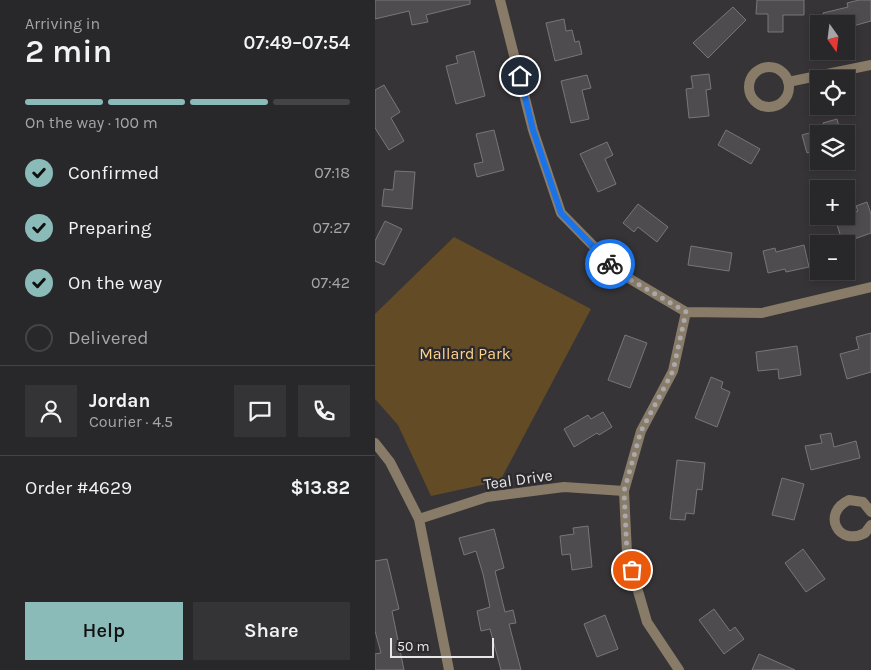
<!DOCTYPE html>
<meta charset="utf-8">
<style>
body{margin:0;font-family:Karla,sans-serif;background:#343335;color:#f1f3f6;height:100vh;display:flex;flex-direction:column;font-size:19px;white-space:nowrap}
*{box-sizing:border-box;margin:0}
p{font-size:16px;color:#a5a5a8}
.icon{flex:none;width:28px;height:28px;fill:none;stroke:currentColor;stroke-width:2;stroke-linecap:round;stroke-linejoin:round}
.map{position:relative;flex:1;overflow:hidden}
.side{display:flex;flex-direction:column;background:#282729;width:375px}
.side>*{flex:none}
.needle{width:32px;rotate:166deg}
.controls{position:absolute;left:435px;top:15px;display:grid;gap:10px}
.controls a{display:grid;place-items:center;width:45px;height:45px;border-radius:0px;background:#282729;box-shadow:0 2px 8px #0003,0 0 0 1px #444446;font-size:25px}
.scale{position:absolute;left:15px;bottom:12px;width:104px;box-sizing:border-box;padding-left:5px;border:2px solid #e8e7e8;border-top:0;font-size:14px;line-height:18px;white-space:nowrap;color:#e8e7e8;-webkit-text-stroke:4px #2c2a2d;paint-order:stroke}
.pin{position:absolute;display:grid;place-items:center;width:42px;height:42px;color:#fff;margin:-21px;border:2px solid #fff;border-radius:50%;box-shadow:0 1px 5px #0007}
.courier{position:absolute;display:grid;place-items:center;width:50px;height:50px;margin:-25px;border:4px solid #1a73e8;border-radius:50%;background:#fff;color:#222;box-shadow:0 1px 6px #0007}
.overview em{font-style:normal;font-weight:600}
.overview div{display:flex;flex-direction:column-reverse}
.overview{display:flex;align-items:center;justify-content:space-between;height:85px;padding:0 25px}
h1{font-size:32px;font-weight:600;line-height:38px}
.bar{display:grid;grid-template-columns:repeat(4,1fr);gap:8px 5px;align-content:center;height:60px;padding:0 25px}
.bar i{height:6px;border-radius:4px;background:#444446}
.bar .current{background:#8bbbb9}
.bar p{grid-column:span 4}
.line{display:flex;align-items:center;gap:12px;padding:0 25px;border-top:1px solid #444446}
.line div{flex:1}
.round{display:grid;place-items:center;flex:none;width:52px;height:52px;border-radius:0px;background:#343335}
ol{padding:0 25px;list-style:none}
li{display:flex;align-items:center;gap:15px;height:55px}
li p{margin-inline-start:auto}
li .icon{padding:5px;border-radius:50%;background:#8bbbb9;color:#111;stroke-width:4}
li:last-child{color:#a5a5a8}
li i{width:28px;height:28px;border:2px solid #444446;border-radius:50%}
.primary-button{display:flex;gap:10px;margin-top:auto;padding:10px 25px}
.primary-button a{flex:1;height:58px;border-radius:0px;background:#8bbbb9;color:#111;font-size:20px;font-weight:600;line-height:58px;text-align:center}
.primary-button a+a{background:#343335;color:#f1f3f6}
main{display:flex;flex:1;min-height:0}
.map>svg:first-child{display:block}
.green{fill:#634c25}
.building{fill:#4e4c4e;stroke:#787679}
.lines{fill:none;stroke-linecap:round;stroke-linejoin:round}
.street{stroke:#887c69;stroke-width:10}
.done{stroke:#aaa8aa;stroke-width:5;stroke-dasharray:0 9}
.route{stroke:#1a73e8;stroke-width:6}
.labels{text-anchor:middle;stroke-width:4.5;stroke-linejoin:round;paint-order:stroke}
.park-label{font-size:16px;fill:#fed28b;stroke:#2c2a2d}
.street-label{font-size:16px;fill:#e8e7e8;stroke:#2c2a2d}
</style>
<main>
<section class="side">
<div class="overview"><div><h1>2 min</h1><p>Arriving in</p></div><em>07:49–07:54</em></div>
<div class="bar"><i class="current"></i><i class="current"></i><i class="current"></i><i></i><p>On the way · 100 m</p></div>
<ol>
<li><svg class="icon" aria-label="check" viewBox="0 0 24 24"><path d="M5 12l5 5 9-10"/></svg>Confirmed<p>07:18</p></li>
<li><svg class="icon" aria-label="check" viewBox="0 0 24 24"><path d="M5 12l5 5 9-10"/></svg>Preparing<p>07:27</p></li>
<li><svg class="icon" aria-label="check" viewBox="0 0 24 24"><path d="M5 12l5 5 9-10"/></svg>On the way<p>07:42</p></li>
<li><i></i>Delivered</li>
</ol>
<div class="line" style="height:90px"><a class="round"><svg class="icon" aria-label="person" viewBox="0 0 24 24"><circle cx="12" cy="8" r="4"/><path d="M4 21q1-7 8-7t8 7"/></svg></a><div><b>Jordan</b><p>Courier · 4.5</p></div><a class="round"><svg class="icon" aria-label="chat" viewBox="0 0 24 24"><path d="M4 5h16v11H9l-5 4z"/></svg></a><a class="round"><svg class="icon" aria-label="phone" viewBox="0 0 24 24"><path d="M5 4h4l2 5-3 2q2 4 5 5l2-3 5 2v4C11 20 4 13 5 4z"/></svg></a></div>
<div class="line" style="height:65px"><div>Order #4629</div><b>$13.82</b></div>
<div class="primary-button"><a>Help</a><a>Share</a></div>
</section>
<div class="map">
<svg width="496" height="670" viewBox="0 0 496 670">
<rect width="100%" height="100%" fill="#363437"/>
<!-- green -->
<path class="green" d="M79,237l137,72 -91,172 -69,15 -33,-71 -23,-26v-85z"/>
<!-- building -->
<path class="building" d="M0,0h95v4l-44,11 2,7 -16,3 -3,-14 -34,8z
M382,0h47v15h-21v17h-15v-18h-12z
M484,0h12v21l-25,7v-4h-20l-3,-11 25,-6 -1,-4z
M358,7l13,13 -38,38 -15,-15z
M189,19l2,12 6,-1 3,12 4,-1 3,13 -27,7 -9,-38z
M99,51l11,45 -29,8 -10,-38 12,-3 -2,-7z
M334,74l2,15 -5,1 3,26 -20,2 -3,-29 7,-1 -2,-12z
M212,75l4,13 -9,2 7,29 -18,4 -10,-42z
M9,85l16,27 -9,6 13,23 -15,9 -14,-22v-38z
M462,119l4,15h-15l-3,-11z
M119,130l10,40 -27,7 -3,-13 9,-2 -7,-28z
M351,130l34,19 -9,15 -33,-19z
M444,130v20l-12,3 -5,-18z
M232,142l6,13 -8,4 11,25 -18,8 -18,-38z
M20,171l20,1 -3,37 -30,-3 2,-17 9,1z
M492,202l4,12v19l-28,10 -8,-24 23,-8 -2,-5z
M263,204l30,23 -11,15 -19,-15 -4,5 -11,-9z
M10,221l17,8 -18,36 -9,-4v-20z
M429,245l5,22 -23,5 -1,-3 -17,4 -5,-22 12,-3 1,4z
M316,246l41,7 -3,18 -41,-6z
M496,333v39l-24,7 -7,-25 19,-5 -3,-12z
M250,335l22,8 -17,45 -22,-8z
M422,346l4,29 -22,4 -1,-10 -20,2 -2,-19z
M336,377l12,5 -2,6 9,4 -13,35 -22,-9z
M228,412l9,15 -13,8 -2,-2 -23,14 -10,-18 24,-14 3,4z
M456,433l3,14 22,-6 4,17 -49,12 -6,-24 17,-3 -2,-8z
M302,460l28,3 -3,27 -5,-1 -3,25 -8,-1 -1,7 -15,-1z
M407,478l22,6 -10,36 -22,-5z
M213,526l4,41 -20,3 -2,-16 -8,1 -2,-19 14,-2 -1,-6z
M119,529l10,39 -9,3 10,41 8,-2 3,13 -7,1 12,46h-20l-11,-41 -9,2 -4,-20 13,-4 -7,-33 -7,-23 -12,4 -5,-17z
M428,549l22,30 -19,13 -21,-29z
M12,559l12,50 -7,2 12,59h-29v-16l6,-1 -6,-22v-70z
M339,609l16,22 5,-4 9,12 -20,15 -25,-34z
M230,615l13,34 -21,8 -13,-33z
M384,654l36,16h-43z"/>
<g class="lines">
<!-- street -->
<path class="street" d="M125,0l33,130 28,83 59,60 66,39
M374 87a20 20 0 1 1 40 0a20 20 0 1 1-40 0Z
M413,82l83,-17
M0,443l15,19 29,57 30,151
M496,512l-8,-10 -14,-2c-28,13 -11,47 16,33l6,-8
M44,519l68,-22 77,-10 60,4
M304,670l-32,-48 -20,-69 -3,-62 17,-60 32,-60 13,-59 76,1 109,-26"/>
</g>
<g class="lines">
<!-- done -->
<path class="done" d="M235,264l9,9 67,39 -13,59 -32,60 -17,60 3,62 5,17"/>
<!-- route -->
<path class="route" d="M145,76l13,54 28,83 49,51"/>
</g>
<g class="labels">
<!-- park labels -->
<g class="park-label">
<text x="90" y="359">Mallard Park</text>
</g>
<!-- street labels -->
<g class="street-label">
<text transform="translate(143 479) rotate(-8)" y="6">Teal Drive</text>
</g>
</g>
</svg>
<div class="controls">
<a><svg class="needle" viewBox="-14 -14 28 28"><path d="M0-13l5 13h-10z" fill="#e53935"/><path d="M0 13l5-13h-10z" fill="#a5a5a8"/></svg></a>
<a><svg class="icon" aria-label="locate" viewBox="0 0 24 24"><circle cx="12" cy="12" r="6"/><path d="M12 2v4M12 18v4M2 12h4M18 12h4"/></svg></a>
<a><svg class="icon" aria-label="layers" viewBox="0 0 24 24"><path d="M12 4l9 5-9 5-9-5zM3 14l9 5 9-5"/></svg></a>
<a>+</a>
<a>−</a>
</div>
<div class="scale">50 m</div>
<div class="pin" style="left:257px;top:570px;background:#ea580c"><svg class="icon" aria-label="bag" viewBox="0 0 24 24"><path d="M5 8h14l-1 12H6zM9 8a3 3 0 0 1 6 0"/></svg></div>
<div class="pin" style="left:145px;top:76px;background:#1f2937"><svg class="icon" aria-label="home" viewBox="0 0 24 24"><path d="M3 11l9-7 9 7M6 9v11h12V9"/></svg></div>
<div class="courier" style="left:235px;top:264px"><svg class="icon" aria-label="bike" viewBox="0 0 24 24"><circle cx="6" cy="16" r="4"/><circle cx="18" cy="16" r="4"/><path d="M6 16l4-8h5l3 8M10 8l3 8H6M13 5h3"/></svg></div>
</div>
</main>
